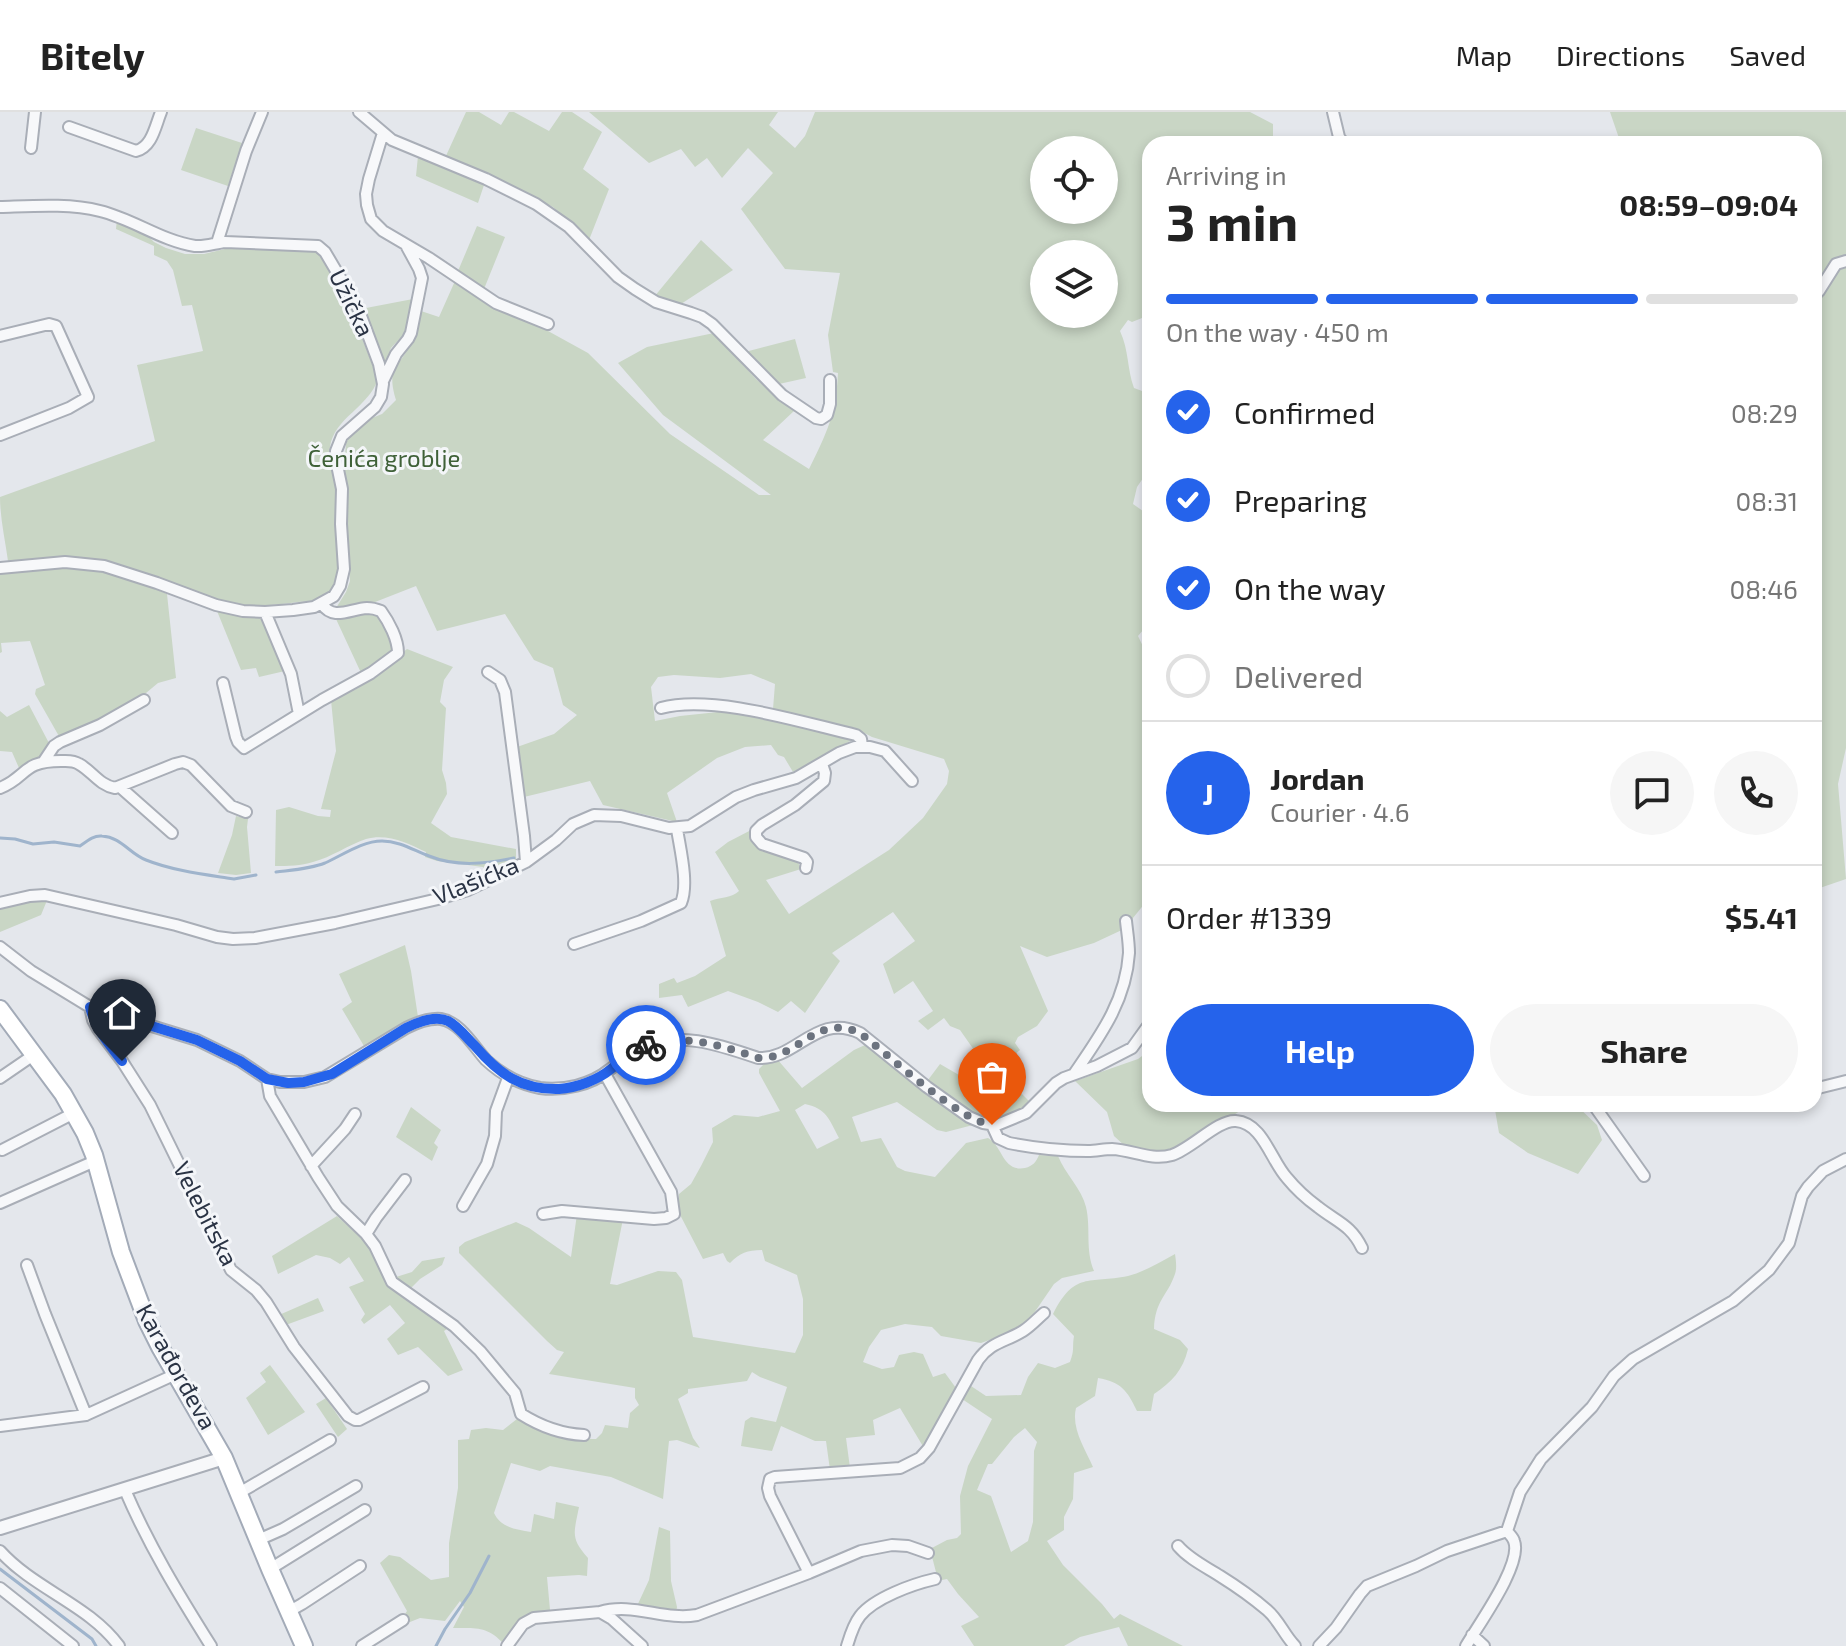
<!DOCTYPE html>
<meta charset="utf-8">
<style>
body{margin:0;font-family:"Exo 2",sans-serif;background:#f6f6f6;color:#222;height:100vh;display:flex;flex-direction:column;font-size:30px;white-space:nowrap}
*{box-sizing:border-box;margin:0}
p{font-size:26px;color:#767676}
.icon{flex:none;width:44px;height:44px;fill:none;stroke:currentColor;stroke-width:2;stroke-linecap:round;stroke-linejoin:round}
.map{position:relative;flex:1;overflow:hidden}
.details{position:absolute;left:1142px;top:24px;width:680px;height:976px;display:flex;flex-direction:column;background:#fff;border-radius:24px;box-shadow:0 4px 12px #0003}
.details>*{flex:none}
.fabs{position:absolute;left:1030px;top:24px;display:grid;gap:16px}
.fabs a{display:grid;place-items:center;width:88px;height:88px;border-radius:50%;background:#fff;box-shadow:0 4px 12px #0003;font-size:40px}
.pin{position:absolute;display:grid;place-items:center;width:68px;height:68px;color:#fff;margin:-82px -34px;border-radius:50% 50% 50% 0;rotate:-45deg;box-shadow:0 0 8px #0007}
.pin .icon{rotate:45deg}
.courier{position:absolute;display:grid;place-items:center;width:80px;height:80px;margin:-40px;border:6px solid #2563eb;border-radius:50%;background:#fff;color:#222;box-shadow:0 2px 10px #0007}
.head em{font-style:normal;font-weight:700}
.head div{display:flex;flex-direction:column-reverse}
.head{display:flex;align-items:center;justify-content:space-between;height:136px;padding:0 24px}
h1{font-size:52px;font-weight:700;line-height:60px}
.bar{display:grid;grid-template-columns:repeat(4,1fr);gap:12px 8px;align-content:center;height:96px;padding:0 24px}
.bar i{height:10px;border-radius:6px;background:#e0e0e0}
.bar .selected{background:#2563eb}
.bar p{grid-column:span 4}
.line{display:flex;align-items:center;gap:20px;padding:0 24px;border-top:2px solid #e0e0e0}
.line div{flex:1}
.round{display:grid;place-items:center;flex:none;width:84px;height:84px;border-radius:42px;background:#f6f6f6}
ol{padding:0 24px;list-style:none}
li{display:flex;align-items:center;gap:24px;height:88px}
li p{margin-inline-start:auto}
li .icon{padding:8px;border-radius:50%;background:#2563eb;color:#fff;stroke-width:4}
li:last-child{color:#767676}
li i{width:44px;height:44px;border:4px solid #e0e0e0;border-radius:50%}
.action{display:flex;gap:16px;margin-top:auto;padding:16px 24px}
.action a{flex:1;height:92px;border-radius:48px;background:#2563eb;color:#fff;font-size:32px;font-weight:700;line-height:92px;text-align:center}
.action a+a{background:#f6f6f6;color:#222}
header{display:flex;align-items:center;gap:48px;box-sizing:border-box;height:112px;padding:0 40px;background:#fff;border-bottom:2px solid #e0e0e0}
header strong{font-size:38px}
nav{display:flex;gap:44px;margin-inline-start:auto;font-size:28px}
.map>svg:first-child{display:block}
.green{fill:#c9d6c5;fill-rule:evenodd}
.lines{fill:none;stroke-linecap:round;stroke-linejoin:round}
.stream{stroke:#9fb4cc;stroke-width:3}
.minor-casing{stroke:#a9aeb7;stroke-width:14}
.tertiary-casing{stroke:#a9aeb7;stroke-width:16}
.primary-casing{stroke:#a3abb8;stroke-width:20}
.minor{stroke:#f7f8fa;stroke-width:10}
.tertiary{stroke:#f7f8fa;stroke-width:12}
.primary{stroke:#fff;stroke-width:16}
.done{stroke:#6c737f;stroke-width:8;stroke-dasharray:0 14.4}
.route{stroke:#2563eb;stroke-width:10}
.labels{text-anchor:middle;stroke-width:6;stroke-linejoin:round;paint-order:stroke}
.street-label{font-size:24px;fill:#2b3445;stroke:#f4f6f9}
.park-label{font-size:24px;fill:#3f6138;stroke:#f4f6f9}
</style>
<header>
<strong>Bitely</strong>
<nav><a>Map</a><a>Directions</a><a>Saved</a></nav>
</header>
<div class="map">
<svg width="1846" height="1534" viewBox="0 0 1846 1534">
<rect width="100%" height="100%" fill="#e4e7ec"/>
<!-- green -->
<path class="green" d="M466,0h13l22,13 8,-13h5l35,19 13,-19h10l30,20 -19,37 26,20 -20,51 -36,-33 -45,-23 -63,-26z
M589,0h189l-9,13 26,23 10,-12 10,-24h435l23,12v20h-123v178l-8,-4 -10,4 -4,-2 -8,11c9,19 7,38 14,57l16,6v74l-13,19 -4,17 17,12v106l-12,14 12,25v236l-26,32 -30,14 -47,14 -27,-11 28,65 -11,15 -19,11 -3,6 5,7 -23,19 34,34 -22,14 -20,3 -11,-2 -50,-38 12,-16 19,11 29,-5 -28,-40 -10,-4 -6,-8 -16,12 -10,-9 15,-10 -20,-30 -19,13 -11,-30 32,-23 -22,-29 -61,41 8,8 -35,52 -14,-12 -13,11 -20,-10 -30,-11 -40,16 -6,-12 -23,3v-14l15,-6 3,5 18,-7 31,-20 -16,-55c10,-4 22,-3 29,-10l-24,-39 13,-10 27,-14c-3,7 -4,12 2,18l40,14 4,9 -35,11 23,34 100,-64 34,-32 24,-34 2,-13 -5,-12 -72,-22 -17,-9 -82,-19 2,-25 -24,-10 -31,4 -46,-3 -16,2 -7,10 4,34 25,-5 38,-4 32,2 99,23 3,3 -59,32 -9,-15 -6,-2 -7,-10 -26,2 -28,11 -50,35 10,29 -74,-17 -13,-24 -66,16 -7,-50 37,-13 23,-19 -14,-10 -10,-37 -19,-8 -29,-46 -68,17 -21,-45 -46,18 -34,4 10,-16 4,-11 -3,-52 1,-36 -4,-28 2,-21 2,-6 19,-18 15,-6 14,-14c-10,-33 2,-31 16,-58 5,-9 6,-21 9,-31l18,6 16,-36 36,26 57,24 40,22 82,81 89,61h12l-108,-80 -45,-52 29,-16 67,-14 42,46 38,32 -31,29 46,29c18,-36 27,-55 29,-96l-5,-1 -5,-37 12,-62 -55,-4 -44,-60 32,-36 -25,-25 -26,30 -15,-20 -12,9 -14,-18 -32,14zM1044,38h60v60h-60zM1044,142h60v60h-60z
M1610,0h236v636l-8,36 8,95 -32,11v-746h-193z
M196,16l46,15 -14,43 -47,-16z
M418,44l67,26 -7,21 -62,-27z
M117,107l28,14 9,9 12,6 19,6h19l25,-6 89,4 4,3 21,35 35,89c-9,28 -44,39 -48,68 -2,15 6,28 8,42 1,9 -2,21 -2,30 0,21 6,47 -2,67 -7,15 -22,15 -36,16 -30,4 -61,7 -91,-3 -17,-5 -33,-15 -50,-21 -20,-8 -43,-15 -64,-19 -29,-4 -56,3 -85,2 -3,-22 -8,-43 -8,-64l155,-56 -18,-76 66,-14 -11,-46 -10,1 -9,-36 -6,-9 -13,-6v-9l-38,-17z
M477,114l28,11 -21,52 -26,-18z
M701,128l32,30 -52,34 -27,-7z
M413,187l-5,31 -17,18 -6,17 -15,-37 -4,-20z
M795,227l11,39 -27,6 -34,-32z
M69,455c35,3 66,13 98,27l9,84 -18,5 -12,10 -41,24 -45,21 -25,-44 1,-5 9,-4 -15,-44 -29,2 1,9 -2,1v-79z
M217,499l43,7 7,12 18,41 -26,6 -3,-9 -15,2z
M365,501l13,1 16,31 -3,9 -29,21 -26,-56z
M407,537l46,18 -9,13 -4,22 6,6 -4,62 4,13 1,11 -16,29 20,14 65,12v12l-29,17 -4,-11 -46,-6 -12,-4 1,-5c-18,-9 -39,-19 -60,-13 -18,6 -34,18 -53,23 -12,4 -25,4 -38,4l1,-56 13,-3 29,9 12,1 1,-7 -10,-1 15,-58 -5,-51 27,-12z
M29,593l21,40 -11,13 -20,10 -7,-16 -12,-1v-40l7,6z
M236,704l12,3 -1,8 4,46 -15,2 -18,-2 14,-38z
M48,786l-7,17 -41,17v-24l23,-7z
M405,833l6,26 7,46 -54,29 -22,-37 10,-7 -13,-28z
M865,933l108,80 -27,7 -9,-2 -40,-28 -45,15 9,25 20,-4 16,29 8,4 30,6 31,-34 22,-5c15,8 14,34 37,30 8,-2 11,-6 14,-13l19,1c7,18 24,33 28,51 5,21 -1,43 8,64l-32,7 -8,6 -22,32 -15,14 -36,13 -40,-7 -9,-9 -27,-3 -24,6 -12,17 -6,15 19,7 12,-2 5,-12 15,-3 9,2 10,23 12,-4 11,15 -32,60 -24,-40 -27,12 2,15 -29,3 4,30 -20,2 -4,-29h-11l-34,-15 -9,25 -31,-5 4,-25 6,-4 25,5 11,-35 -27,-10 -8,-5 -5,9 -59,8v4l-10,6 15,39 7,10 -23,-8 -8,1 -6,58 -52,-22 -61,-11 -10,5 -29,-8 -17,50c7,15 22,16 37,19l3,-18 20,5 2,-17 23,5c-5,26 -9,31 9,51l-1,18 -8,-1 -32,2 3,33c-34,6 -28,8 -46,34 -17,-18 -27,-16 -51,-16l11,-21 -4,-6 -15,20 -25,-3 -10,4 -7,-5 4,-6 -27,-48 9,-8 11,2 31,23 18,-3v-34l9,-55v-48l11,-1 2,-9 15,-2 17,2 14,-11c26,10 51,21 79,20l6,-6 3,-8 23,3 2,-15 9,-8 -4,-7v-10l-86,-14 15,-22 -7,-2 -10,-9 -88,-88v-6l6,-5 51,-20 13,6 42,29 6,-43 46,5 -13,65 7,1 41,-14 18,1 6,8 11,57 102,16 8,-18v-36l-6,-24 -32,-14 -3,-11c-15,0 -22,3 -32,13l-3,-2 -4,-8 -20,6 -26,-50 2,-15 12,-10 10,-18 12,-24 -1,-14 22,-13 24,2 22,-6 -21,-38v-4l8,-8 10,-2 25,29 52,-38zM805,992c22,5 24,15 34,34l-22,11 -22,-39z
M1150,938v54h101l-65,41 -30,8 -30,-6 -12,-11 -7,-24 -32,-31 63,-22z
M1494,992h81l22,21 5,15 -24,34 -50,-21 -29,-20z
M411,995l30,23 -7,13 4,4 -6,14 -36,-24z
M337,1104l25,23 9,12 9,16 6,16 64,44 -6,4 19,39 -15,6 -30,-29 -20,8 -11,-16 18,-16 -15,-18 -26,19 -3,-4 4,-6 -16,-27 15,-6 -15,-24 -9,7 -10,-6 -14,-3 -38,19 -6,-18z
M1175,1142c1,7 2,14 0,20 -8,23 -20,26 -21,55l26,11 8,9c-5,21 -16,33 -34,45l-3,17h-14c-10,-21 -16,-29 -39,-33l-3,18 -19,12c-5,20 9,41 17,59l-19,6 -1,26 -9,18v13l-17,11 16,24 39,39 12,15 6,-5 63,32h-55l-9,-19 -39,10 -16,9h-90l-13,-20 18,-9 -21,-23 -11,-15 -5,1 -5,-4 -7,-27 17,-9 10,-2 4,-4 -1,-38 8,-30 24,-47 -30,-20 9,-13 15,10 35,-1 7,-18 10,-14 17,5 15,-6c5,-13 2,-14 4,-26l-21,-22c22,-43 35,-30 75,-38 16,-4 32,-14 47,-22zM1025,1316l12,14 -3,9 -1,71 -5,19 -17,11 -20,-56 -14,-6 11,-26h4l22,-27z
M445,1145l-3,8 -22,14 -9,9 -7,-3 -8,-8 16,-5 10,-11z
M318,1186l6,13 -41,15 -4,-11z
M270,1253l35,47 -37,23 -22,-37 20,-16 -6,-9z
M326,1286l21,31 -9,8 -22,-33z
M659,1415l11,4 1,50 6,26 -1,6 -39,-7 12,-26z"/>
<g class="lines">
<!-- stream -->
<path class="stream" d="M0,726l15,1 18,5 21,-2 26,4c7,-5 14,-11 22,-10 19,1 28,18 44,24 25,10 55,14 81,18l7,1 22,-4
M276,760c16,-2 34,-3 49,-9 18,-8 37,-22 57,-22 17,0 31,9 47,15 27,11 56,8 85,2
M0,1457l92,70 4,7
M436,1534l9,-17 25,-36 19,-37"/>
<!-- minor casing -->
<g class="minor-casing">
<path id="minor" d="M359,0l33,28 94,39 50,25 33,23 49,50 17,12 21,13 35,11 11,4 10,7 70,71 34,23 5,1 6,-4 3,-11v-24
M1333,0l6,25 5,7
M69,15l67,24c16,-4 19,-24 25,-39
M383,21l-14,46 -3,15 1,11 4,14 12,12 46,27 67,45 52,21
M31,36l4,-36
M0,95c32,-1 69,-4 100,4 33,8 62,30 95,35 11,1 20,-3 30,-4l93,4 7,6 33,56 21,56 4,20 -2,13 -6,10 -33,29 -6,15v9l6,29 -1,35 3,45 -4,17 -6,10 -20,11 -21,3 -28,2 -22,-1 -27,-6 -59,-22 -53,-17 -39,-4 -65,6
M217,131l29,-92 16,-39
M1814,184l5,-5 17,-27 10,-3
M0,224l49,-12 7,2 32,71 -19,11 -69,27
M383,269l13,-27 12,-15 3,-6 11,-55 -3,-9 -12,-22
M265,500l26,62 8,40
M488,560l12,8 5,12 19,144 2,26
M223,571l13,54 2,5 6,6 78,-48 49,-27 27,-20c0,-14 -9,-31 -17,-42 -5,-2 -8,-3 -14,-3 -17,1 -34,13 -45,-4
M661,596c52,-14 143,15 195,27l5,4 1,7
M44,649l10,-15 6,-4 40,-17 44,-25
M120,675l52,46
M0,676c28,-11 21,-27 61,-27 6,0 12,-1 18,3 13,7 20,21 36,24l60,-24 8,-2 8,3 40,41 15,6
M806,756l1,-6 -3,-4 -42,-14 -6,-7v-6l6,-6 33,-20 29,-24 1,-8 -3,-9
M0,791l30,-7 15,-1 131,30 41,12 16,2 22,-1 80,-15 103,-24 30,-9 58,-28 30,-22 17,-16 21,-9 27,1 48,12 21,-2 46,-29 18,-7 42,-12 43,-25 16,-6h15l15,4 27,30
M574,832l67,-23 40,-18c8,-19 -1,-54 -4,-74
M0,835l31,24 59,36 107,33 43,21 27,18 13,3h24l21,-5 81,-49c10,-5 23,-10 35,-9 19,3 33,28 45,41 16,15 32,24 54,28 23,3 51,-3 69,-18 10,-7 18,-17 30,-22 39,-18 81,-3 119,10 39,2 58,-46 102,-25l67,54 42,30 14,6 14,2 29,-12 30,-30 8,-5 33,-12 35,-18 18,-25
M90,895l3,13 5,9 24,32 28,44 81,165 25,20 10,12 28,45 54,69 7,4h4l64,-33
M1074,962c26,-38 52,-73 55,-121 0,-11 -2,-22 -3,-32
M0,966l35,-24
M267,967l3,17 48,81 19,29 29,28 9,12 17,36 62,44 26,25 35,42 6,21c19,12 40,20 63,21
M1814,977l32,-8
M1593,992l51,72
M992,1013l6,13 11,5c25,5 53,8 79,8 8,0 16,-2 24,-2 21,1 39,12 60,6 19,-6 47,-36 64,-34 27,2 35,40 51,57 9,11 20,21 31,29 19,15 33,18 44,41
M2,1038l72,-37
M311,1054l34,-37 10,-15
M0,1091l95,-42
M463,1094l24,-42 8,-28 1,-25 12,-33
M543,1102l19,-3 92,8 12,-1 8,-4 -3,-22 -66,-118
M366,1122l10,-16 29,-38
M27,1153l18,49 41,101
M0,1314l86,-11 90,-41
M125,1378c24,56 54,105 86,156
M239,1381l91,-53
M1507,1419l13,-39 21,-33 51,-52 22,-31 19,-17 100,-58 36,-31 20,-27 13,-47 6,-9 15,-16 23,-12
M258,1428l25,-11 73,-43
M1178,1434c11,13 28,21 42,30 16,10 33,22 47,34 12,10 17,25 28,36
M0,1439c34,38 89,54 119,95
M270,1457l95,-59
M809,1461l-39,-77 -2,-8 2,-9 5,-2 125,-9 20,-10 9,-10 49,-88c13,-18 27,-18 45,-29 8,-5 14,-12 21,-18
M0,1476l73,58
M288,1500l14,-8 58,-38
M600,1500c33,-10 64,9 97,3l112,-42 52,-22 31,-6 16,1 20,7
M1472,1523l12,11
M362,1534l41,-26
M507,1534l16,-22 11,-6 66,-6 12,7 30,27
M847,1534c3,-10 6,-21 13,-30 14,-18 53,-32 75,-37
M1319,1534l17,-18 24,-34 7,-8 49,-20 31,-15 60,-20c2,3 6,6 7,10 9,23 -36,84 -48,105"/>
</g>
<!-- tertiary casing -->
<g class="tertiary-casing">
<path id="tertiary" d="M0,1416l224,-70"/>
</g>
<!-- primary casing -->
<g class="primary-casing">
<path id="primary" d="M0,897l63,85 22,39 9,22 27,97 26,69 13,26 64,111 46,111 34,77"/>
</g>
<!-- minor -->
<use href="#minor" class="minor"/>
<!-- tertiary -->
<use href="#tertiary" class="tertiary"/>
<!-- primary -->
<use href="#primary" class="primary"/>
</g>
<g class="lines">
<!-- done -->
<path class="done" d="M646,933c39,-11 75,0 112,13 40,2 58,-46 102,-25 30,23 98,87 132,92"/>
<!-- route -->
<path class="route" d="M122,949c-13,-17 -27,-33 -32,-54l107,33 43,21 27,18 21,4 16,-1 28,-8 74,-46c12,-6 29,-13 42,-7 10,5 19,17 27,25 24,28 46,44 84,43 17,-1 39,-9 52,-20 11,-9 21,-19 35,-24"/>
</g>
<g class="labels">
<!-- street labels -->
<g class="street-label">
<text transform="translate(351 191) rotate(64)" y="8">Užička</text>
<text transform="translate(476 769) rotate(-22)" y="8">Vlašićka</text>
<text transform="translate(205 1102) rotate(63)" y="8">Velebitska</text>
<text transform="translate(176 1255) rotate(61)" y="8">Karađorđeva</text>
</g>
<!-- park labels -->
<g class="park-label">
<text x="384" y="355">Čenića groblje</text>
</g>
</g>
</svg>
<div class="fabs">
<a><svg class="icon" aria-label="locate" viewBox="0 0 24 24"><circle cx="12" cy="12" r="6"/><path d="M12 2v4M12 18v4M2 12h4M18 12h4"/></svg></a>
<a><svg class="icon" aria-label="layers" viewBox="0 0 24 24"><path d="M12 4l9 5-9 5-9-5zM3 14l9 5 9-5"/></svg></a>
</div>
<div class="pin" style="left:992px;top:1013px;background:#ea580c"><svg class="icon" aria-label="bag" viewBox="0 0 24 24"><path d="M5 8h14l-1 12H6zM9 8a3 3 0 0 1 6 0"/></svg></div>
<div class="pin" style="left:122px;top:949px;background:#1f2937"><svg class="icon" aria-label="home" viewBox="0 0 24 24"><path d="M3 11l9-7 9 7M6 9v11h12V9"/></svg></div>
<div class="courier" style="left:646px;top:933px"><svg class="icon" aria-label="bike" viewBox="0 0 24 24"><circle cx="6" cy="16" r="4"/><circle cx="18" cy="16" r="4"/><path d="M6 16l4-8h5l3 8M10 8l3 8H6M13 5h3"/></svg></div>
<section class="details">
<div class="head"><div><h1>3 min</h1><p>Arriving in</p></div><em>08:59–09:04</em></div>
<div class="bar"><i class="selected"></i><i class="selected"></i><i class="selected"></i><i></i><p>On the way · 450 m</p></div>
<ol>
<li><svg class="icon" aria-label="check" viewBox="0 0 24 24"><path d="M5 12l5 5 9-10"/></svg>Confirmed<p>08:29</p></li>
<li><svg class="icon" aria-label="check" viewBox="0 0 24 24"><path d="M5 12l5 5 9-10"/></svg>Preparing<p>08:31</p></li>
<li><svg class="icon" aria-label="check" viewBox="0 0 24 24"><path d="M5 12l5 5 9-10"/></svg>On the way<p>08:46</p></li>
<li><i></i>Delivered</li>
</ol>
<div class="line" style="height:144px"><b class="round" style="background:#2563eb;color:#fff">J</b><div><b>Jordan</b><p>Courier · 4.6</p></div><a class="round"><svg class="icon" aria-label="chat" viewBox="0 0 24 24"><path d="M4 5h16v11H9l-5 4z"/></svg></a><a class="round"><svg class="icon" aria-label="phone" viewBox="0 0 24 24"><path d="M5 4h4l2 5-3 2q2 4 5 5l2-3 5 2v4C11 20 4 13 5 4z"/></svg></a></div>
<div class="line" style="height:104px"><div>Order #1339</div><b>$5.41</b></div>
<div class="action"><a>Help</a><a>Share</a></div>
</section>
</div>
